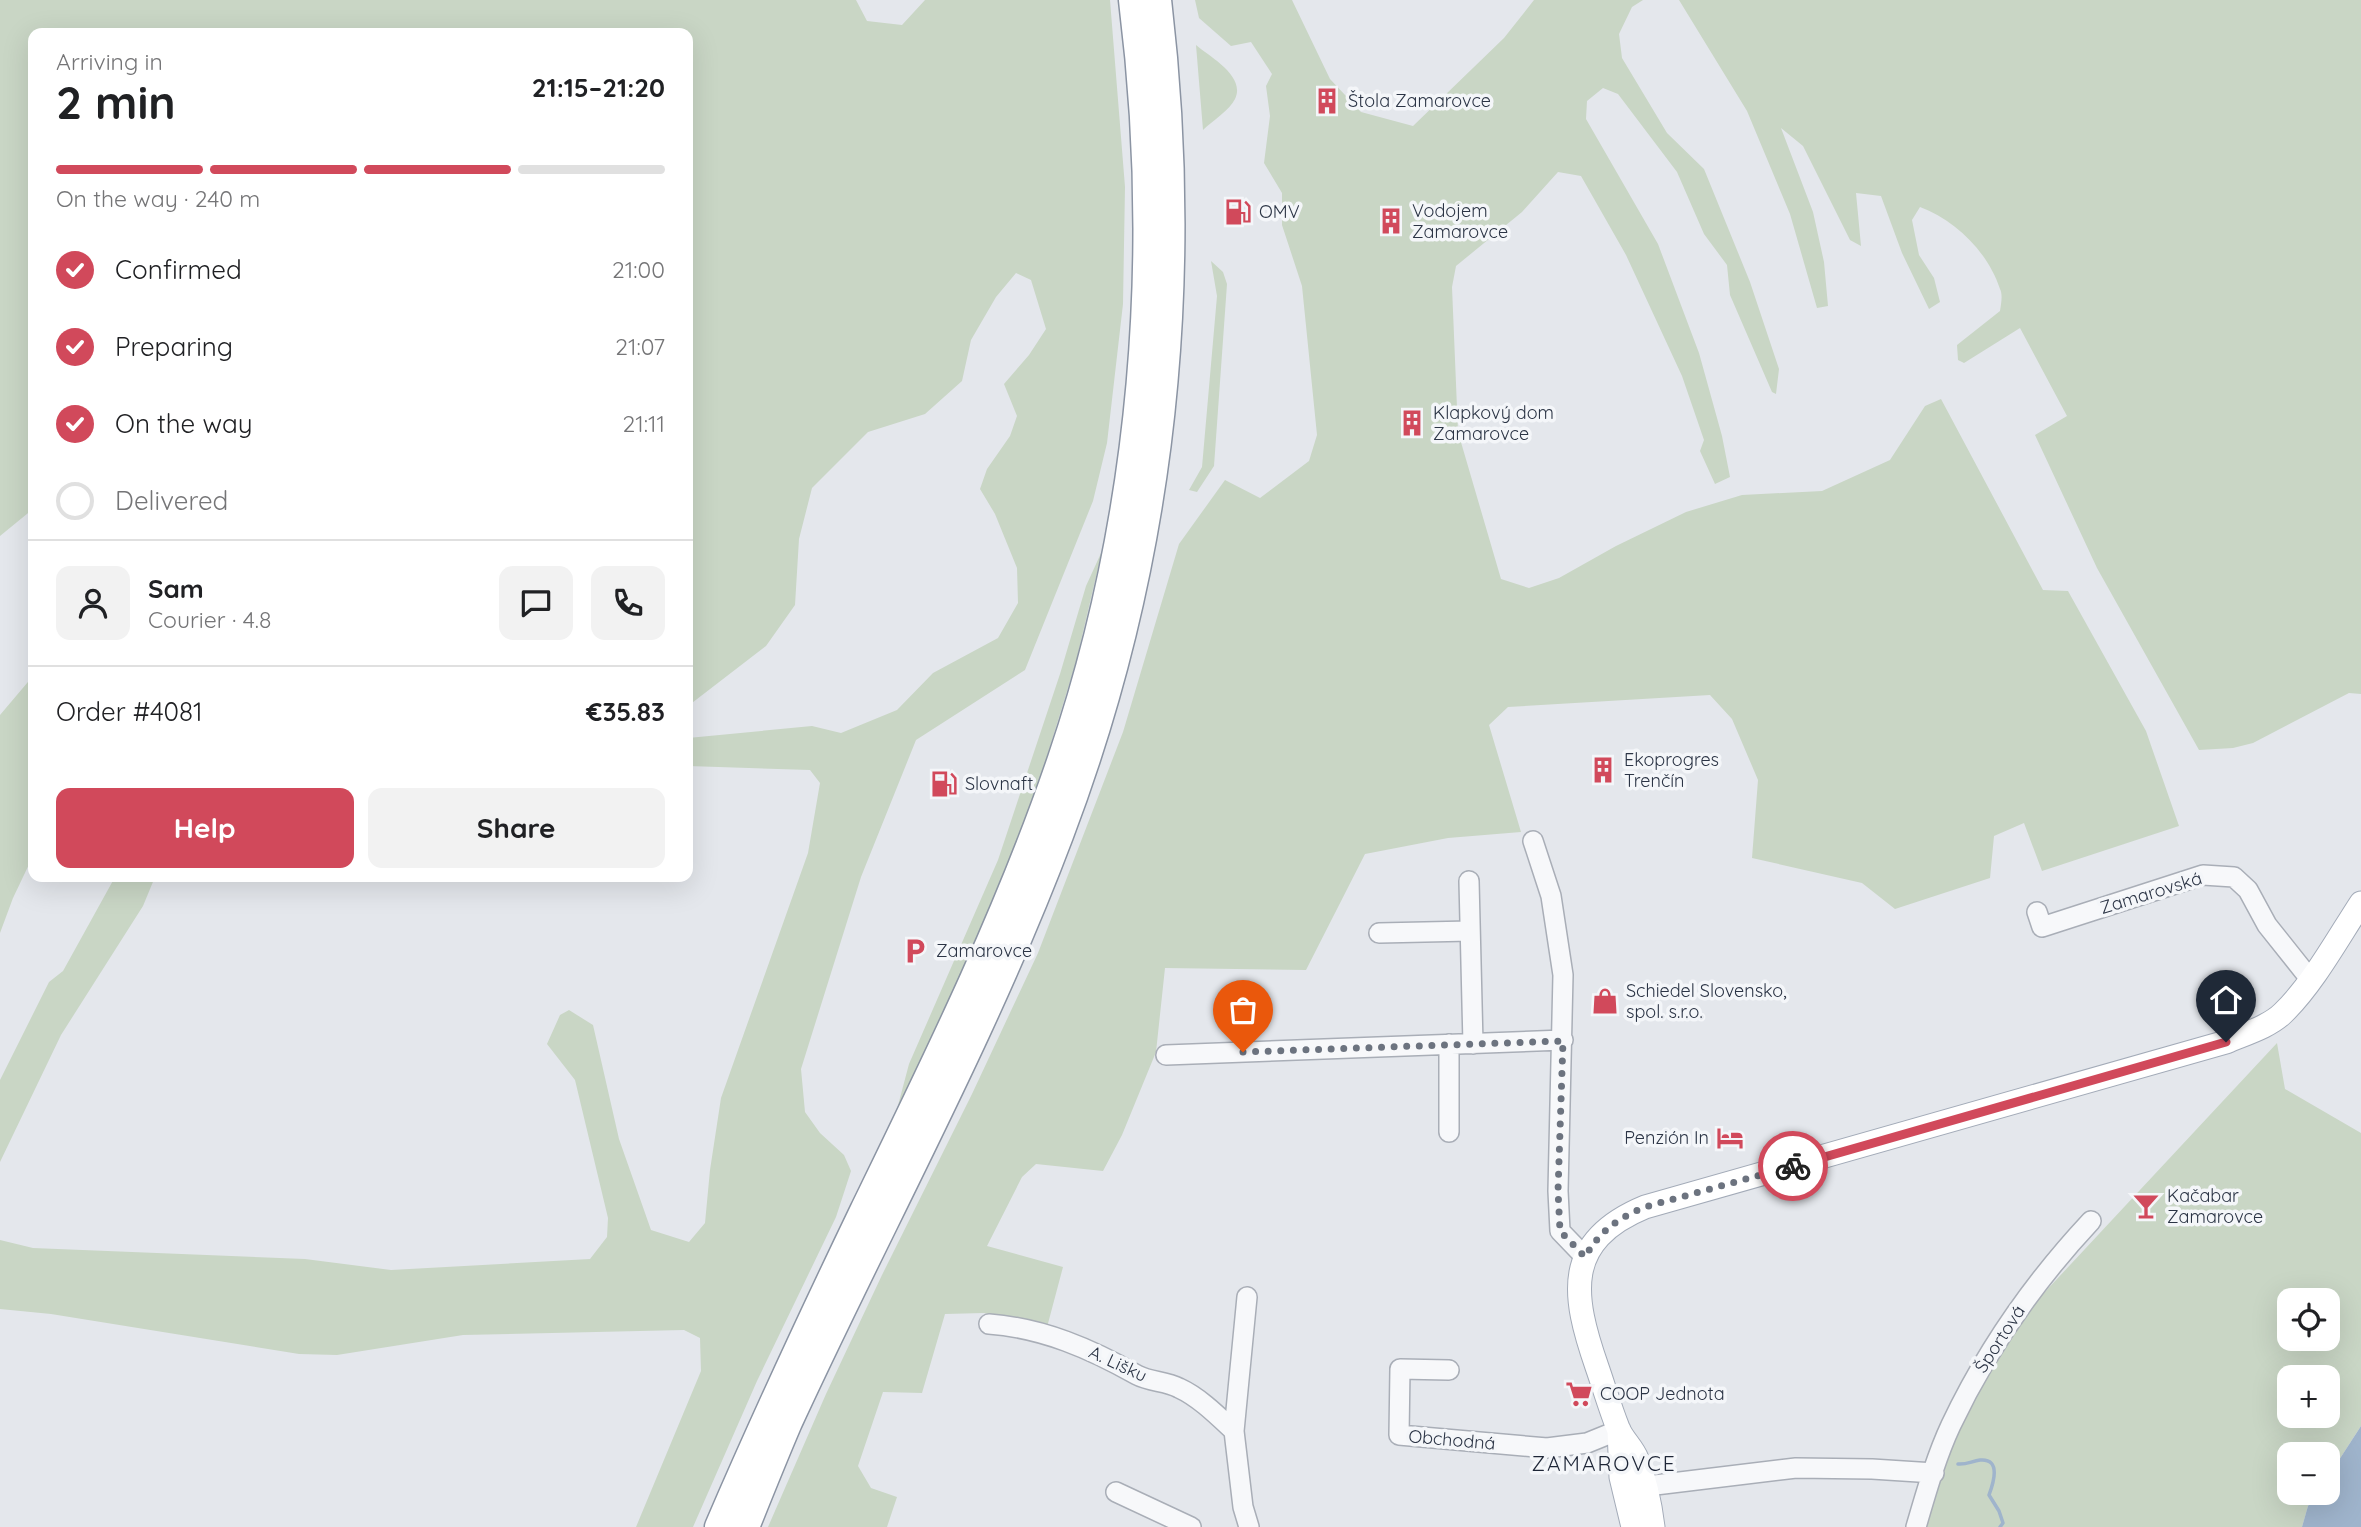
<!DOCTYPE html>
<meta charset="utf-8">
<style>
body{margin:0;font-family:Quicksand,sans-serif;background:#f2f2f2;color:#202124;height:100vh;display:flex;flex-direction:column;font-size:26px;white-space:nowrap}
*{box-sizing:border-box;margin:0}
p{font-size:23px;color:#757577}
.icon{flex:none;width:38px;height:38px;fill:none;stroke:currentColor;stroke-width:2;stroke-linecap:round;stroke-linejoin:round}
.map{position:relative;flex:1;overflow:hidden}
.sheet{position:absolute;left:28px;top:28px;width:665px;height:854px;display:flex;flex-direction:column;background:#fff;border-radius:14px;box-shadow:0 7px 28px #0002}
.sheet>*{flex:none}
.tools{position:absolute;left:2277px;top:1288px;display:grid;gap:14px}
.tools a{display:grid;place-items:center;width:63px;height:63px;border-radius:14px;background:#fff;box-shadow:0 7px 28px #0002;font-size:35px}
.pin{position:absolute;display:grid;place-items:center;width:60px;height:60px;color:#fff;margin:-72px -30px;border-radius:50% 50% 50% 0;rotate:-45deg;box-shadow:0 0 7px #0007}
.pin .icon{rotate:45deg}
.courier{position:absolute;display:grid;place-items:center;width:70px;height:70px;margin:-35px;border:5px solid #d1495b;border-radius:50%;background:#fff;color:#222;box-shadow:0 2px 9px #0007}
.summary em{font-style:normal;font-weight:700}
.summary div{display:flex;flex-direction:column-reverse}
.summary{display:flex;align-items:center;justify-content:space-between;height:119px;padding:0 28px}
h1{font-size:46px;font-weight:700;line-height:52px}
.bar{display:grid;grid-template-columns:repeat(4,1fr);gap:10px 7px;align-content:center;height:84px;padding:0 28px}
.bar i{height:9px;border-radius:5px;background:#e0e0e0}
.bar .selected{background:#d1495b}
.bar p{grid-column:span 4}
.line{display:flex;align-items:center;gap:18px;padding:0 28px;border-top:2px solid #e0e0e0}
.line div{flex:1}
.round{display:grid;place-items:center;flex:none;width:74px;height:74px;border-radius:14px;background:#f2f2f2}
ol{padding:0 28px;list-style:none}
li{display:flex;align-items:center;gap:21px;height:77px}
li p{margin-inline-start:auto}
li .icon{padding:7px;border-radius:50%;background:#d1495b;color:#fff;stroke-width:4}
li:last-child{color:#757577}
li i{width:38px;height:38px;border:4px solid #e0e0e0;border-radius:50%}
.primary-button{display:flex;gap:14px;margin-top:auto;padding:14px 28px}
.primary-button a{flex:1;height:80px;border-radius:14px;background:#d1495b;color:#fff;font-size:28px;font-weight:700;line-height:80px;text-align:center}
.primary-button a+a{background:#f2f2f2;color:#202124}
.map>svg:first-child{display:block}
.green{fill:#c9d6c5;fill-rule:evenodd}
.water{fill:#9fb4cc}
.lines{fill:none;stroke-linecap:round;stroke-linejoin:round}
.stream{stroke:#9fb4cc;stroke-width:3.5}
.minor-casing{stroke:#a9aeb7;stroke-width:22}
.major-casing{stroke:#a3abb8;stroke-width:25}
.highway-casing{stroke:#8b94a3;stroke-width:31}
.minor{stroke:#f7f8fa;stroke-width:19}
.major{stroke:#fff;stroke-width:23}
.highway{stroke:#fff;stroke-width:28}
.done{stroke:#6c737f;stroke-width:7;stroke-dasharray:0 12.6}
.route{stroke:#d1495b;stroke-width:9}
.labels{text-anchor:middle;stroke-width:7;stroke-linejoin:round;paint-order:stroke}
.poi-label{font-size:18px;fill:#2b3445;stroke:#f4f6f9;text-anchor:start}
.street-label{font-size:18px;fill:#2b3445;stroke:#f4f6f9}
.quarter-label{font-size:21px;letter-spacing:2px;fill:#1d2536;stroke:#f4f6f9}
</style>
<div class="map">
<svg width="2361" height="1527" viewBox="0 0 2361 1527">
<rect width="100%" height="100%" fill="#e4e7ec"/>
<!-- green -->
<path class="green" d="M0,0h856l11,21 35,4 23,-25h185l15,187 -2,117 -16,139 -14,58 -68,169 -109,70 -55,137 -60,192 4,43 15,21 24,22 7,16 -15,46 -79,164 -64,146h-57l65,-156 -1,-33 -16,-8 -221,5 -126,20 -38,-1 -248,-40 -51,-5v-69l33,8 272,11 86,11 199,-11 17,-22 1,-19 -33,-138 -28,-36 13,-29 9,-5 24,15 26,114 32,91 38,12 16,-19 5,-53 11,-72 87,-245 12,-70 -10,-13 -122,-4v-28l124,-12 29,7 56,-23 36,-37 65,-35 20,-35 -1,-35 -22,-54 -15,-25 7,-20 23,-33 7,-20 -13,-32 25,-29 17,-26 -15,-49 -15,-7 -20,24 -25,43 -9,41 -37,33 -57,18 -56,56 -13,51 -4,66 -29,41 -78,60v-673h-655v476l-33,27z
M1195,0h97l38,79 31,33 52,14 91,-88 30,-38h109l-11,7 -13,27 3,24 45,75 37,36 46,113 29,87 -3,25 -4,-2 -42,-97 -3,-30 -23,-31 -27,-62 -59,-78 -15,-6 -16,13 -1,18 72,125 41,109 23,83 8,41 -15,7 -15,-33 4,-11 -22,-64 -56,-121 -45,-79 -23,-4 -36,40 -66,54 -4,21 6,145 43,147 28,9 30,-10 57,-32 70,-34 56,-17 80,-4 68,-31 35,-54 16,-7 102,191 25,1 78,140 33,95 -137,45 -18,-48 -30,13 -4,42 -95,31 -33,-26 -110,-25 6,-78 -26,-61 -22,-24 -202,12 -19,18 32,107 -73,6 -83,16 -59,116 -141,-2 -9,84 -34,83 -19,36 -67,-7 -14,13 -35,69 76,21 -17,64 -62,-18 -39,1 -23,79 -39,-1 -25,74 13,22 26,9 -10,30h-119l58,-133 56,-119 90,-181 66,-141 85,-221 56,-188 46,-64 35,18 49,-37 8,-26 -15,-149 -20,-61v-32l-18,-30 6,-47 -4,-30 6,-12 -21,-32 -20,4 -32,-28z
M1679,0h682v694l-12,-1 -96,50 -20,5 -34,2 -102,-182 -62,-133 32,-19 -47,-88 -56,35 -6,-3 -1,-15 43,-34c1,-7 3,-16 0,-22 -12,-37 -45,-69 -80,-82l-8,13 7,35 15,23 6,24 -11,7 -27,-56 -21,-57 -25,-3 5,53 -11,-6 -47,-94 -22,-18 32,84 11,50 4,44 -11,2 -27,-94 -43,-103z
M1196,45c14,12 50,31 39,54 -5,11 -23,22 -32,31z
M1211,261l12,11 4,12 -13,182 -17,26 -8,-2 13,-23 15,-171z
M1102,551l-26,111 -32,104 -41,112 -56,126 -51,109 13,-49 89,-204 62,-186 26,-88z
M33,676v180l-20,42 -13,35v-218z
M115,877h40l-12,29 -82,129 -61,127v-82l49,-98 14,-11z
M2277,1043l8,46 76,44v293l-33,51v-23h-39v39h28l-9,13 -6,21h-379l23,-87 56,-102zM2289,1300h39v39h-39zM2289,1377h39v39h-39z"/>
<!-- water -->
<path class="water" d="M2361,1426v101h-59l6,-21 9,-13h11v-16z"/>
<g class="lines">
<!-- stream -->
<path class="stream" d="M1958,1464c8,1 14,-3 22,-4 22,-2 13,24 9,35l10,16 4,12 -3,4"/>
<!-- minor casing -->
<g class="minor-casing">
<path id="minor" d="M1533,841l18,55 12,79 -5,216 2,40 25,26
M1469,881l4,163
M2037,912l5,15 161,-52 31,2 14,13 19,35 43,54
M1379,933l91,-2
M1449,1044v88
M1166,1055l397,-15
M1247,1297l-13,134 9,76 6,20
M989,1324c54,4 102,25 148,51 13,7 29,6 42,13 20,9 39,28 55,43
M1449,1370l-49,-1 -1,66 148,13 40,-5 32,-13
M1647,1486l149,-18 76,1 62,4
M1116,1492l75,35
M1916,1527c10,-34 20,-70 35,-102 36,-76 83,-143 140,-204"/>
</g>
<!-- major casing -->
<g class="major-casing">
<path id="major" d="M1619,1430l2,47 12,50
M1653,1527c-3,-24 -7,-45 -16,-68 -4,-11 -15,-20 -19,-31 -8,-20 -14,-41 -21,-61 -25,-72 -34,-126 48,-160l581,-165c18,-8 43,-15 57,-29 30,-29 55,-75 78,-110"/>
</g>
<!-- highway casing -->
<g class="highway-casing">
<path id="highway" d="M719,1527c46,-107 95,-212 145,-316 72,-148 145,-296 198,-452 83,-244 103,-504 71,-759
M745,1527c14,-35 28,-70 43,-105 90,-196 195,-385 271,-587 103,-271 132,-548 98,-835"/>
</g>
<!-- minor -->
<use href="#minor" class="minor"/>
<!-- major -->
<use href="#major" class="major"/>
<!-- highway -->
<use href="#highway" class="highway"/>
</g>
<g class="lines">
<!-- done -->
<path class="done" d="M1243,1052l320,-11 -5,150 2,40 25,26c15,-26 33,-39 60,-50l148,-41"/>
<!-- route -->
<path class="route" d="M1793,1166l433,-124"/>
</g>
<!-- icons -->
<defs>
<g id="building-bare" transform="scale(2.1)"><path d="M-4-6H4V6H1V3H-1V6H-4ZM-2.5-4.3h1.7v1.8h-1.7ZM.8-4.3h1.7v1.8H.8ZM-2.5-1h1.7V.8h-1.7ZM.8-1h1.7V.8H.8Z" fill="#d1495b" stroke="#f4f6f9" stroke-width="2.5" paint-order="stroke"/></g>
<g id="fuel-bare" transform="scale(2.1)"><path d="M-5.5-6h7V0h2V4h1.3V-2.5L3-4.5l.8-.8L6-3V5H2.5V1h-1V6h-7ZM-4.2-4.7v3.2H.2V-4.7Z" fill="#d1495b" stroke="#f4f6f9" stroke-width="2.5" paint-order="stroke"/></g>
<g id="parking-bare" transform="scale(2.1)"><path d="M-3.5-5.5H1a3.5 3.5 0 0 1 0 7H-1V5.5H-3.5ZM-1-3.4V-.6H.8a1.4 1.4 0 0 0 0-2.8Z" fill="#d1495b" stroke="#f4f6f9" stroke-width="2.5" paint-order="stroke"/></g>
<g id="shop-bare" transform="scale(2.1)"><path d="M-5-2.5h2.3a2.7 3.5 0 0 1 5.4 0H5L5.5 6h-11ZM-1.5-2.5h3a1.5 2.3 0 0 0-3 0Z" fill="#d1495b" stroke="#f4f6f9" stroke-width="2.5" paint-order="stroke"/></g>
<g id="hotel-bare" transform="scale(2.1)"><path d="M-6-4.5h1.5V1H6V5H4.5V3h-9V5H-6ZM-4 0a1.8 1.8 0 1 1 3.6 0ZM.5 0V-2.5h3Q6-2.5 6 0Z" fill="#d1495b" stroke="#f4f6f9" stroke-width="2.5" paint-order="stroke"/></g>
<g id="bar-bare" transform="scale(2.1)"><path d="M-6-5H6L.8 .8V4.5H3.5V6h-7V4.5H-.8V.8Z" fill="#d1495b" stroke="#f4f6f9" stroke-width="2.5" paint-order="stroke"/></g>
<g id="supermarket-bare" transform="scale(2.1)"><path d="M-6-5.5h2.5l.6 2H6L4.5 2H-2.5L-4.4-4H-6ZM-1.5 3.2a1.3 1.3 0 1 0 .1 0ZM3 3.2a1.3 1.3 0 1 0 .1 0Z" fill="#d1495b" stroke="#f4f6f9" stroke-width="2.5" paint-order="stroke"/></g>
</defs>
<g fill-rule="evenodd">
<use href="#building-bare" x="1327" y="101"/>
<use href="#fuel-bare" x="1238" y="212"/>
<use href="#building-bare" x="1391" y="221"/>
<use href="#building-bare" x="1412" y="423"/>
<use href="#building-bare" x="1603" y="770"/>
<use href="#fuel-bare" x="944" y="784"/>
<use href="#parking-bare" x="915" y="951"/>
<use href="#shop-bare" x="1605" y="1001"/>
<use href="#hotel-bare" x="1730" y="1138"/>
<use href="#bar-bare" x="2146" y="1206"/>
<use href="#supermarket-bare" x="1579" y="1394"/>
</g>
<g class="labels">
<!-- poi labels -->
<g class="poi-label">
<text x="1348" y="107">Štola Zamarovce</text>
<text x="1412" y="217">Vodojem<tspan x="1412" dy="21">Zamarovce</tspan></text>
<text x="1259" y="218">OMV</text>
<text x="1433" y="419">Klapkový dom<tspan x="1433" dy="21">Zamarovce</tspan></text>
<text x="1624" y="766">Ekoprogres<tspan x="1624" dy="21">Trenčín</tspan></text>
<text x="965" y="790">Slovnaft</text>
<text x="936" y="957">Zamarovce</text>
<text x="1626" y="997">Schiedel Slovensko,<tspan x="1626" dy="21">spol. s.r.o.</tspan></text>
<text x="1709" y="1144" text-anchor="end">Penzión In</text>
<text x="2167" y="1202">Kačabar<tspan x="2167" dy="21">Zamarovce</tspan></text>
<text x="1600" y="1400">COOP Jednota</text>
</g>
<!-- street labels -->
<g class="street-label">
<text transform="translate(2151 893) rotate(-17)" y="6">Zamarovská</text>
<text transform="translate(2000 1339) rotate(-57)" y="6">Športová</text>
<text transform="translate(1118 1364) rotate(25)" y="6">A. Lišku</text>
<text transform="translate(1452 1440) rotate(5)" y="6">Obchodná</text>
</g>
<!-- quarter labels -->
<g class="quarter-label">
<text x="1604" y="1471">ZAMAROVCE</text>
</g>
</g>
</svg>
<div class="tools">
<a><svg class="icon" aria-label="locate" viewBox="0 0 24 24"><circle cx="12" cy="12" r="6"/><path d="M12 2v4M12 18v4M2 12h4M18 12h4"/></svg></a>
<a>+</a>
<a>−</a>
</div>
<div class="pin" style="left:1243px;top:1052px;background:#ea580c"><svg class="icon" aria-label="bag" viewBox="0 0 24 24"><path d="M5 8h14l-1 12H6zM9 8a3 3 0 0 1 6 0"/></svg></div>
<div class="pin" style="left:2226px;top:1042px;background:#1f2937"><svg class="icon" aria-label="home" viewBox="0 0 24 24"><path d="M3 11l9-7 9 7M6 9v11h12V9"/></svg></div>
<div class="courier" style="left:1793px;top:1166px"><svg class="icon" aria-label="bike" viewBox="0 0 24 24"><circle cx="6" cy="16" r="4"/><circle cx="18" cy="16" r="4"/><path d="M6 16l4-8h5l3 8M10 8l3 8H6M13 5h3"/></svg></div>
<section class="sheet">
<div class="summary"><div><h1>2 min</h1><p>Arriving in</p></div><em>21:15–21:20</em></div>
<div class="bar"><i class="selected"></i><i class="selected"></i><i class="selected"></i><i></i><p>On the way · 240 m</p></div>
<ol>
<li><svg class="icon" aria-label="check" viewBox="0 0 24 24"><path d="M5 12l5 5 9-10"/></svg>Confirmed<p>21:00</p></li>
<li><svg class="icon" aria-label="check" viewBox="0 0 24 24"><path d="M5 12l5 5 9-10"/></svg>Preparing<p>21:07</p></li>
<li><svg class="icon" aria-label="check" viewBox="0 0 24 24"><path d="M5 12l5 5 9-10"/></svg>On the way<p>21:11</p></li>
<li><i></i>Delivered</li>
</ol>
<div class="line" style="height:126px"><a class="round"><svg class="icon" aria-label="person" viewBox="0 0 24 24"><circle cx="12" cy="8" r="4"/><path d="M4 21q1-7 8-7t8 7"/></svg></a><div><b>Sam</b><p>Courier · 4.8</p></div><a class="round"><svg class="icon" aria-label="chat" viewBox="0 0 24 24"><path d="M4 5h16v11H9l-5 4z"/></svg></a><a class="round"><svg class="icon" aria-label="phone" viewBox="0 0 24 24"><path d="M5 4h4l2 5-3 2q2 4 5 5l2-3 5 2v4C11 20 4 13 5 4z"/></svg></a></div>
<div class="line" style="height:91px"><div>Order #4081</div><b>€35.83</b></div>
<div class="primary-button"><a>Help</a><a>Share</a></div>
</section>
</div>
